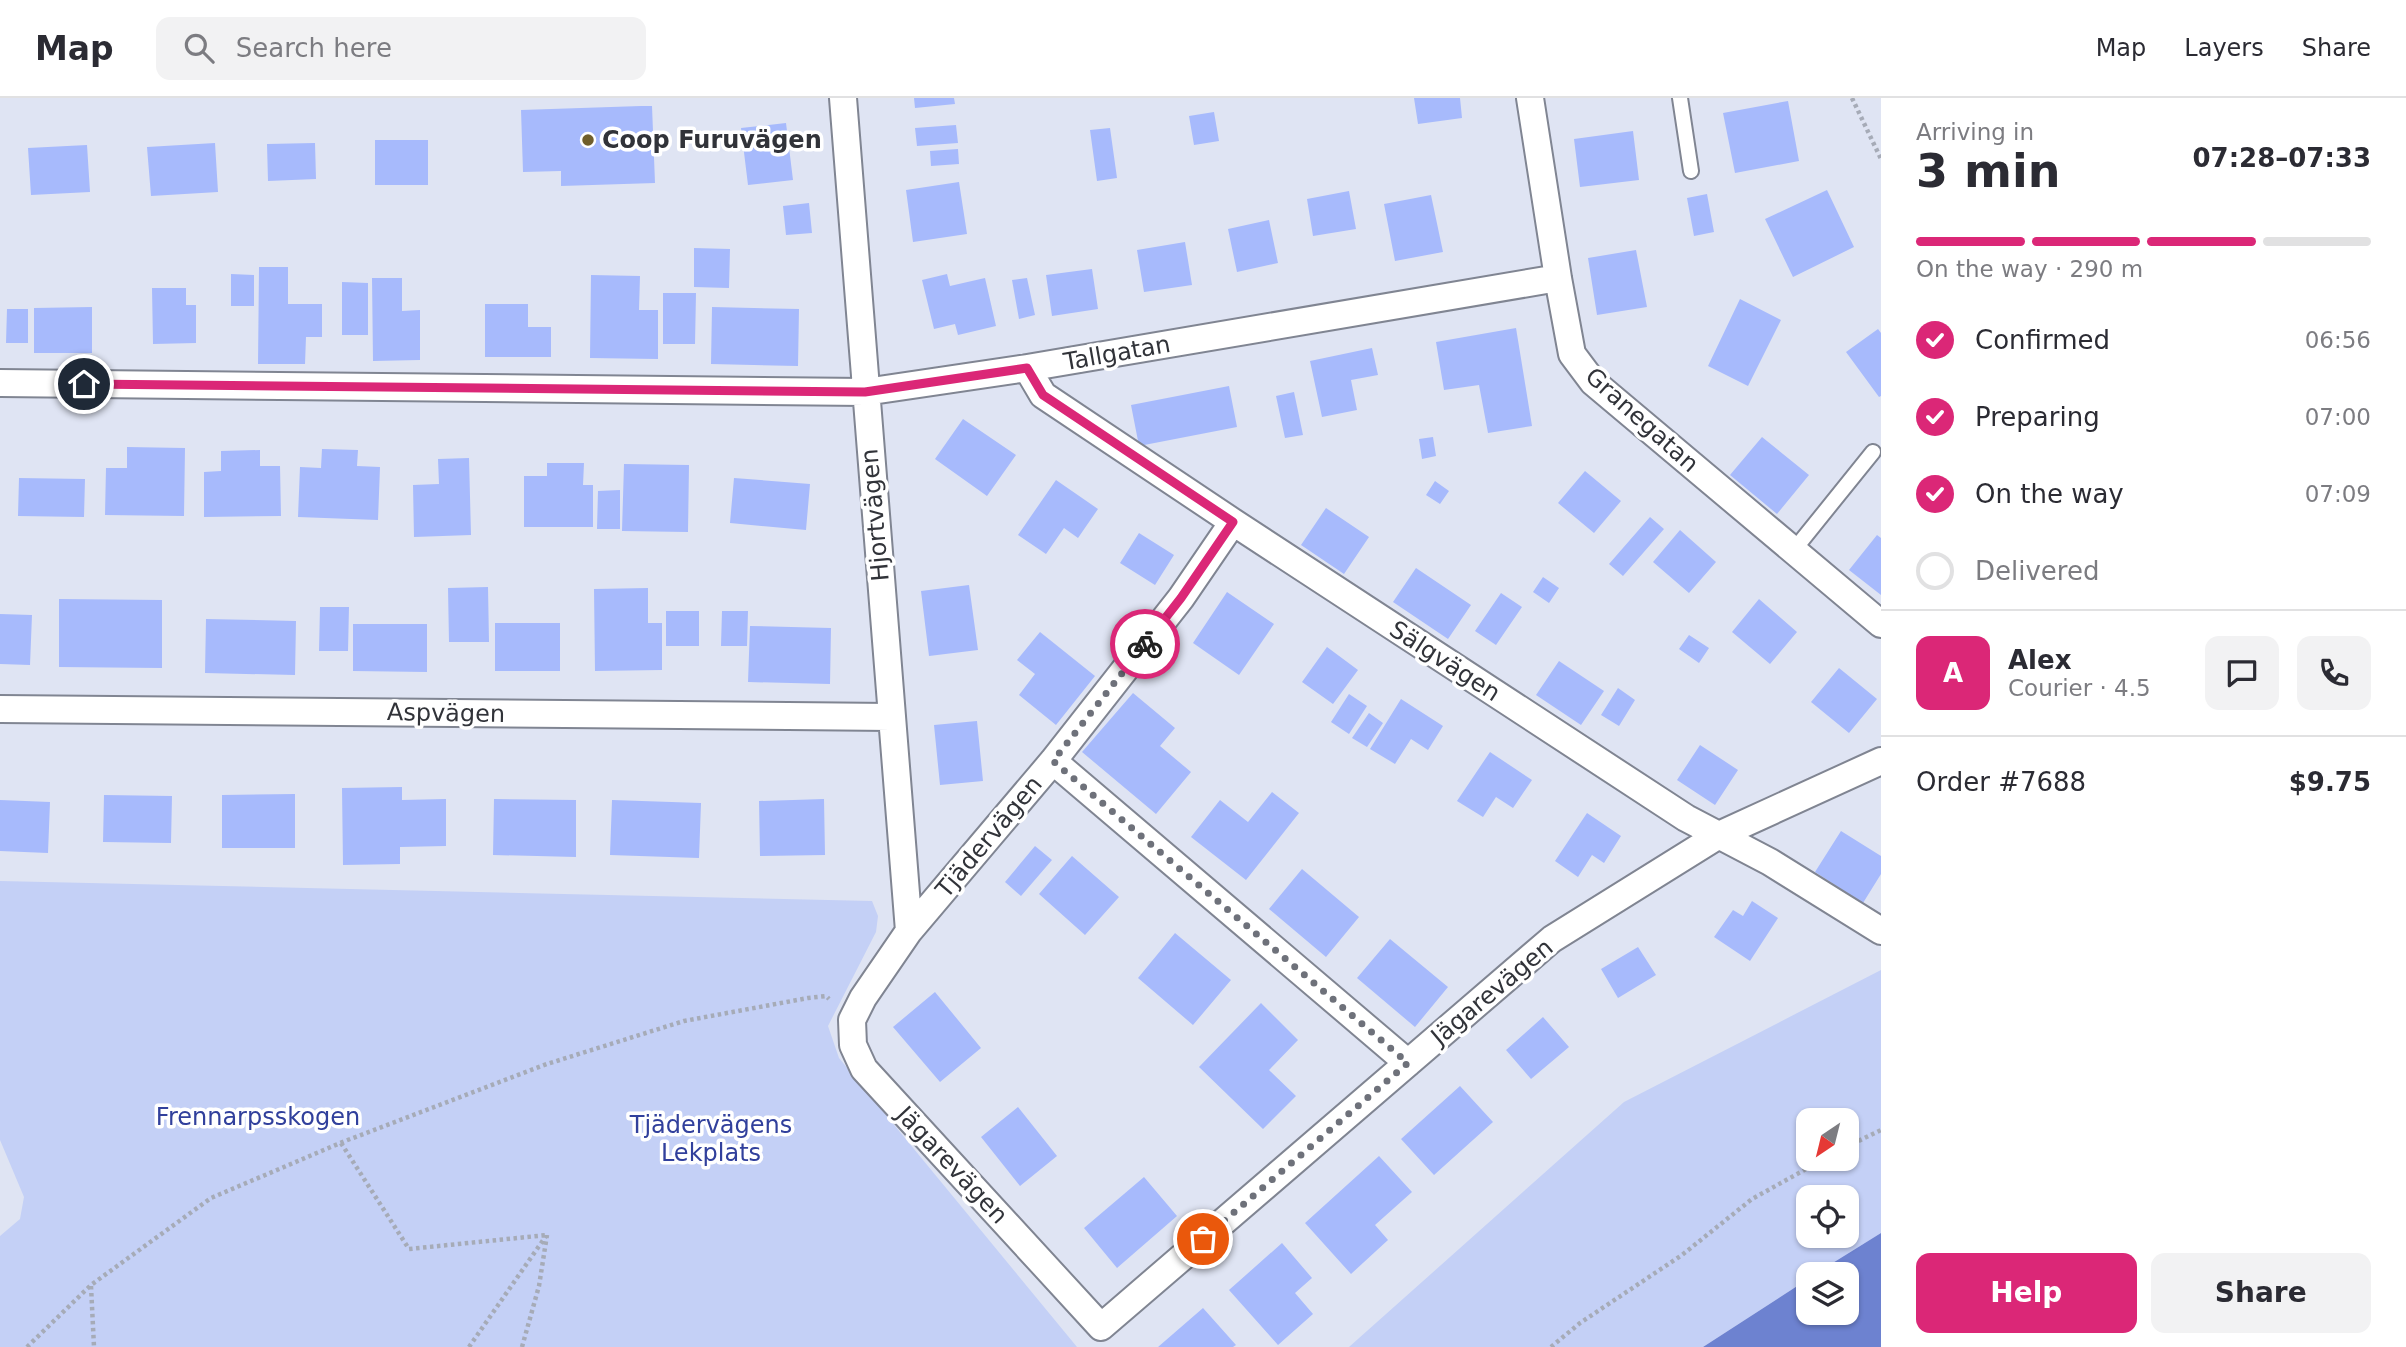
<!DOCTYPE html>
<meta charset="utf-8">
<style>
body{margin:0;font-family:"DejaVu Sans",sans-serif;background:#f2f2f3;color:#2b2b33;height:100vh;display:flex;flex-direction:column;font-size:26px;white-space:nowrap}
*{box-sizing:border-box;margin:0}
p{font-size:23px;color:#7c7c81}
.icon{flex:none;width:38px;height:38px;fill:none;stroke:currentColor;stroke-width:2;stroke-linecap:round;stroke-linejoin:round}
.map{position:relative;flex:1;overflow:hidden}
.details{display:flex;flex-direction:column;background:#fff;width:525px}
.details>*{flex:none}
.needle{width:46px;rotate:215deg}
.buttons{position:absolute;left:1796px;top:1010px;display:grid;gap:14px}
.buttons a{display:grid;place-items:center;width:63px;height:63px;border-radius:14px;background:#fff;box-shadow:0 2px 5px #0004;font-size:35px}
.pin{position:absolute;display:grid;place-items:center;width:60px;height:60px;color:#fff;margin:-30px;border:4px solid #fff;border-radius:50%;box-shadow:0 2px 7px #0007}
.courier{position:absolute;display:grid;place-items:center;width:70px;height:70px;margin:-35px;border:5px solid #db2777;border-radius:50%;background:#fff;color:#222;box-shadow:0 2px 9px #0007}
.summary em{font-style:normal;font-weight:600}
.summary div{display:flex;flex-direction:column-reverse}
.summary{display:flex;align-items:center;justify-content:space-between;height:119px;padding:0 35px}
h1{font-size:46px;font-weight:600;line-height:52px}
.bar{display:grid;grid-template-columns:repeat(4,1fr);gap:10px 7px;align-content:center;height:84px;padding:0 35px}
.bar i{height:9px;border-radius:5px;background:#e1e1e2}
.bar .current{background:#db2777}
.bar p{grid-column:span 4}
.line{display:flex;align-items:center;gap:18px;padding:0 35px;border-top:2px solid #e1e1e2}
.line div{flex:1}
.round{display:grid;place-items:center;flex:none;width:74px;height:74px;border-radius:14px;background:#f2f2f3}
ol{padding:0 35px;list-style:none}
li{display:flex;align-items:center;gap:21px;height:77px}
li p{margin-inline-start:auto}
li .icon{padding:7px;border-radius:50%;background:#db2777;color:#fff;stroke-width:4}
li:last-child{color:#7c7c81}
li i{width:38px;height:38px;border:4px solid #e1e1e2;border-radius:50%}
.primary-button{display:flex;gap:14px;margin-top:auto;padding:14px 35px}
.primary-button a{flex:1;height:80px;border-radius:14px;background:#db2777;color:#fff;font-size:28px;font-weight:600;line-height:80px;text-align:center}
.primary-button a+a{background:#f2f2f3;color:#2b2b33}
header{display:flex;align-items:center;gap:42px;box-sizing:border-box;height:98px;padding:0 35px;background:#fff;border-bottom:2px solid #e1e1e2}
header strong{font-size:33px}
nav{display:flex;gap:38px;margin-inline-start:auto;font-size:24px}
.search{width:490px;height:63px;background:#f2f2f3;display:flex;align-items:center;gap:18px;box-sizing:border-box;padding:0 24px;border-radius:14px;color:#7c7c81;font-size:26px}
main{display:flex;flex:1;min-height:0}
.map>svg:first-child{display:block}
.green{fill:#c4d0f6;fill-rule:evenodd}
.water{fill:#6d82d0}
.building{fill:#a7bafc}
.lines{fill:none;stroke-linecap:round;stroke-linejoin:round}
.service-casing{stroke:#808592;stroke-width:18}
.minor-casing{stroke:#808592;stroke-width:30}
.path{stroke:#a6abb7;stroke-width:4.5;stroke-dasharray:3.5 3.5;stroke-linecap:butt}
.service{stroke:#fff;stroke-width:14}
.minor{stroke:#fff;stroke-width:26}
.done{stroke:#6e717a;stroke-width:7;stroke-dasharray:0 12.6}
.route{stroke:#db2777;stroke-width:9}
.poi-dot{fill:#6f5e2c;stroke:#fff;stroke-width:2.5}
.labels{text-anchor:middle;stroke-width:7;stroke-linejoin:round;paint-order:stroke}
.poi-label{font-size:24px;font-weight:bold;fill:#313339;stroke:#fff;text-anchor:start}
.street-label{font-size:24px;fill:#313339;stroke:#fff}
.park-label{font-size:24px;fill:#31409c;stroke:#fff}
</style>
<header>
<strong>Map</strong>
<div class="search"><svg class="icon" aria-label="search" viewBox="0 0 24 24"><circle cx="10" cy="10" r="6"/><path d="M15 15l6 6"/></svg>Search here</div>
<nav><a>Map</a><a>Layers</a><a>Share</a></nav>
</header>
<main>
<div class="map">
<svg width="1881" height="1249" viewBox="0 0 1881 1249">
<rect width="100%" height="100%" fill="#dfe4f3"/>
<!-- green -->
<path class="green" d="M0,783l872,20 6,15 -2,16 -48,94 11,32 238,289h-1077v-111l20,-17 4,-22 -24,-57z
M1881,872v263l-66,41h-7v5l-105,68h-354l275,-245zM1808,1022h38v38h-38zM1808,1099h38v39h-38z"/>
<!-- water -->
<path class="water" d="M1881,1135v114h-178l105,-68v33h38v-38h-31z"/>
<!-- building -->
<path class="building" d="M914,0h40l1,6 -40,4z
M1414,0h46l2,20 -44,6z
M1788,3l11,60 -64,12 -12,-60z
M641,8h11l3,77 -94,3v-15l-38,1 -2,-62z
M1214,14l5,29 -25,4 -5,-29z
M786,25l7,57 -45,5 -7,-57z
M956,27l2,18 -41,3 -2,-18z
M1110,30l7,50 -20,3 -7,-51z
M1633,33l6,49 -59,7 -6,-48z
M375,42h53v45h-53z
M215,45l3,49 -67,4 -4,-49z
M315,45l1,36 -48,2 -1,-37z
M87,47l3,47 -59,3 -3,-47z
M958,51l1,15 -28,2 -1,-15z
M959,84l8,52 -54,8 -7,-52z
M1827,92l27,57 -61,30 -28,-58z
M1349,93l7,38 -43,7 -6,-37z
M1707,96l7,38 -20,4 -7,-38z
M1431,97l12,57 -48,9 -11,-57z
M809,105l3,30 -26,2 -3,-29z
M1269,122l9,43 -41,9 -9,-43z
M1185,144l7,43 -48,7 -7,-42z
M694,150l36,1 -1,39 -35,-1z
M1636,152l11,57 -50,8 -9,-57z
M259,169h29v37h34v33h-16l-1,27h-47z
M1092,171l6,40 -46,7 -6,-41z
M231,176l23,1v31h-23z
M947,176l3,12 35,-8 11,48 -38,9 -3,-11 -21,5 -12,-49z
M591,177l49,1 -1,34h19v49l-68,-1z
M372,180h30v33l18,-1v50l-47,1z
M1027,180l8,37 -16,4 -7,-39z
M342,184l26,1v52h-26z
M152,190h34v17h10v38l-43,1z
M663,195h33l-1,51h-32z
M1740,201l41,21 -33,66 -40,-20z
M485,206h43v23h23v30h-66z
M92,209v46h-58v-45z
M712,209l87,2 -1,57 -87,-2z
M7,211h21v34h-22z
M1516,230l16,98 -44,7 -9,-48 -35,5 -8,-48z
M1878,231l3,4v63l-2,1 -33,-45z
M1372,250l6,27 -27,5 6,30 -35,7 -12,-56z
M1229,288l8,41 -98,19 -8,-41z
M1294,294l9,43 -18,3 -9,-42z
M963,321l53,36 -29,41 -52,-37z
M1433,339l3,19 -14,3 -3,-20z
M1762,339l47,38 -32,39 -47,-39z
M127,349l58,1 -1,68 -79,-1 1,-47h21z
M322,351l36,1 -1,16 23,1 -2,53 -80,-3 2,-50 21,1z
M260,352v16h20l1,50 -77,1v-45l17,-1v-20z
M469,360l2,77 -57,2 -1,-52 26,-1 -1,-25z
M547,365h37l-1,22h10v42h-69v-51h23z
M624,366l65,1 -1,67 -66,-1z
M1585,373l36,30 -27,32 -36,-30z
M19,380l66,1 -1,38 -66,-1z
M734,380l76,6 -4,46 -76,-7z
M1056,382l42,29 -20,29 -14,-10 -18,26 -28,-19z
M1435,383l14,10 -9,13 -14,-9z
M620,392v39h-23l1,-38z
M1326,410l43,29 -25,37 -43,-29z
M1650,419l14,12 -41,47 -14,-12z
M1680,432l36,32 -27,31 -36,-31z
M1139,435l35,22 -19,30 -35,-22z
M1877,437l4,3v57l-32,-25z
M1416,470l55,37 -23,34 -55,-37z
M1543,479l16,11 -10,15 -16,-11z
M969,487l9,65 -49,6 -8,-65z
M488,489l1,55h-40l-1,-54z
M648,490v35h14v47l-67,1 -1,-82z
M1227,494l47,32 -35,51 -46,-32z
M1501,495l21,14 -26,38 -21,-14z
M59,501l103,1v68l-103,-1z
M1759,501l38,33 -27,32 -38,-32z
M320,509h29l-1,44h-29z
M666,513h33v35h-33z
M722,513h26l-1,35h-26z
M0,516l32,1 -2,50 -30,-1z
M206,521l90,2 -1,54 -90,-2z
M495,525h65v48h-65z
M353,526h74v48l-74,-1z
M750,528l81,2 -1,56 -82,-2z
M1040,534l55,44 -39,49 -37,-30 16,-21 -18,-14z
M1689,537l20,13 -10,15 -20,-14z
M1327,549l31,23 -25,34 -31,-22z
M1559,563l45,30 -23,34 -45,-30z
M1839,570l38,31 -28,34 -38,-31z
M1618,590l17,12 -16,26 -18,-11z
M1133,595l42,35 -15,18 31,26 -35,42 -74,-62z
M1349,596l18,12 -18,28 -18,-12z
M1401,601l42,27 -15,24 -17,-11 -16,25 -25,-15z
M1369,615l14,10 -16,24 -15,-9z
M977,623l6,60 -43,4 -6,-60z
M1700,647l38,25 -23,35 -38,-25z
M1490,654l42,28 -19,28 -17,-11 -13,20 -26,-16z
M402,689v13l44,-1v47l-46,1v17l-57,1 -1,-77z
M1272,694l27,21 -53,67 -55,-43 29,-37 28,22z
M295,696v54h-73v-53z
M104,697l68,1 -1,47 -68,-1z
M494,701l82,1v57l-83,-2z
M824,701l1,56 -65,1 -1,-55z
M0,702l50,2 -2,51 -48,-2z
M612,702l89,3 -2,55 -89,-3z
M1587,715l34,23 -17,27 -12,-8 -14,22 -23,-16z
M1841,733l40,25v18l-18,29 -48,-31z
M1035,748l17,14 -31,36 -16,-14z
M1072,758l47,41 -34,38 -46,-41z
M1302,771l57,48 -33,40 -57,-48z
M1752,803l26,17 -28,43 -36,-24 19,-27 10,6z
M1175,835l56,47 -38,45 -55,-47z
M1390,841l58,48 -33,40 -58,-49z
M1638,849l18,28 -38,23 -17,-29z
M935,894l46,56 -41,34 -47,-55z
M1261,905l37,37 -29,30 27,26 -33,33 -64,-62z
M1543,919l26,30 -38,32 -25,-29z
M1460,988l33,36 -59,53 -33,-36z
M1018,1009l39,49 -37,30 -39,-49z
M1379,1058l33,36 -37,33 13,15 -37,34 -46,-51z
M1144,1079l33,39 -60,52 -33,-40z
M1282,1145l30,35 -17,15 18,21 -35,31 -49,-55z
M1203,1210l33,37 -3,2h-75z"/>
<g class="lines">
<!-- service casing -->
<g class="service-casing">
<path id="service" d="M1680,0l11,73
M1794,452l79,-98"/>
</g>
<!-- minor casing -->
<g class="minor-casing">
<path id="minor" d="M843,0l66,833
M1530,0l28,180 14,76 21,28 288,242
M1027,270l16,27 190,127 453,296 84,44 111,69
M0,285l865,9 162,-24 531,-90
M1233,424l-52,76 -128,163 -144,170 -46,67 -11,22 1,25 11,24 237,258 451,-388 167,-104 162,-74
M0,611l891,8
M1053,663l355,302"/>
</g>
<!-- path -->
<path class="path" d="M1852,0l29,61
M341,1045l68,106 138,-14
M1846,1049l35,-17
M91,1188l3,61
M27,1249l64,-62 120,-87 134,-57 202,-77 137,-43 124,-23 18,-2 3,3
M469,1249l77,-111
M522,1249l17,-61 8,-51
M1551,1249l29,-24 102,-68 70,-56 74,-41"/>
<!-- service -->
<use href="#service" class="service"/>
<!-- minor -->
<use href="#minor" class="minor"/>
</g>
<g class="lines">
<!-- done -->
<path class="done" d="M1145,546l-92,117 355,302 -205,176"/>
<!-- route -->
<path class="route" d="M84,286l781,8 162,-24 16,27 190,127 -52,76 -36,46"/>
</g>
<!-- markers -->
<circle class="poi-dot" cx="588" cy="42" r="7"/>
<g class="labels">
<!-- poi labels -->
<g class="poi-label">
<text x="602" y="50">Coop Furuvägen</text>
</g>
<!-- street labels -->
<g class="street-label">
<text transform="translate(1117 255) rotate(-10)" y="8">Tallgatan</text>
<text transform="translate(1642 322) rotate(42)" y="8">Granegatan</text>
<text transform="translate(875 417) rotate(-95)" y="8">Hjortvägen</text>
<text transform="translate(1445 563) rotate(33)" y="8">Sälgvägen</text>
<text transform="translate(446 615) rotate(1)" y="8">Aspvägen</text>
<text transform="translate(989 739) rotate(-50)" y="8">Tjädervägen</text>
<text transform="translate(1492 894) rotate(-40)" y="8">Jägarevägen</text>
<text transform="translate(952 1067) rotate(47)" y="8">Jägarevägen</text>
</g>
<!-- park labels -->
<g class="park-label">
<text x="258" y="1027">Frennarpsskogen</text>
<text x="711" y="1035">Tjädervägens<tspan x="711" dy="28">Lekplats</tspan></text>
</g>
</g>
</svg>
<div class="buttons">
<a><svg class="needle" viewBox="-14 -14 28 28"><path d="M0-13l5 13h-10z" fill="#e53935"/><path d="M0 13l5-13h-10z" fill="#7c7c81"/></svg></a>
<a><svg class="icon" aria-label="locate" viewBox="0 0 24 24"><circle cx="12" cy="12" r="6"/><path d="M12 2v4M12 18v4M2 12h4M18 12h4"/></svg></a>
<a><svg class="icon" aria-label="layers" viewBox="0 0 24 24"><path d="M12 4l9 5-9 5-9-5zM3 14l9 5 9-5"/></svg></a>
</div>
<div class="pin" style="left:1203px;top:1141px;background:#ea580c"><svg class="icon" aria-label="bag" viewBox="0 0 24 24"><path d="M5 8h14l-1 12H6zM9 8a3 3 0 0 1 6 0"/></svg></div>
<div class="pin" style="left:84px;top:286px;background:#1f2937"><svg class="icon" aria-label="home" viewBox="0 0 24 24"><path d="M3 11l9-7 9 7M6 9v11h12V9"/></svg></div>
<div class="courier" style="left:1145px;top:546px"><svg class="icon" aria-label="bike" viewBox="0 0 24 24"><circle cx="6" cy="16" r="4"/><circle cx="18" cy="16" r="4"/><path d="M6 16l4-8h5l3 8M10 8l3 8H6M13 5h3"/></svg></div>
</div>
<section class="details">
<div class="summary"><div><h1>3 min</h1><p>Arriving in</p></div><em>07:28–07:33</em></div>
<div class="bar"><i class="current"></i><i class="current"></i><i class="current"></i><i></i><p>On the way · 290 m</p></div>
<ol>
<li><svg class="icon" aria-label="check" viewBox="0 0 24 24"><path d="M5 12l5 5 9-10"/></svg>Confirmed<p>06:56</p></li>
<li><svg class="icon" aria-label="check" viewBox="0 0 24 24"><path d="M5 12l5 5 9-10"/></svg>Preparing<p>07:00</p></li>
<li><svg class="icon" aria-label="check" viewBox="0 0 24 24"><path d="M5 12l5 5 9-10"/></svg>On the way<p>07:09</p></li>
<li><i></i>Delivered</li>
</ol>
<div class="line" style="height:126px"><b class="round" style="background:#db2777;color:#fff">A</b><div><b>Alex</b><p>Courier · 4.5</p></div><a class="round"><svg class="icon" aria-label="chat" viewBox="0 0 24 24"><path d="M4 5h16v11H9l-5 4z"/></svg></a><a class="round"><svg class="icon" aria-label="phone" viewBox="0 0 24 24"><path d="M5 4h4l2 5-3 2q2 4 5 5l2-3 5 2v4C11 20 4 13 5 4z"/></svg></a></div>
<div class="line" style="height:91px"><div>Order #7688</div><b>$9.75</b></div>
<div class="primary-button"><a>Help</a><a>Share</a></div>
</section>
</main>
